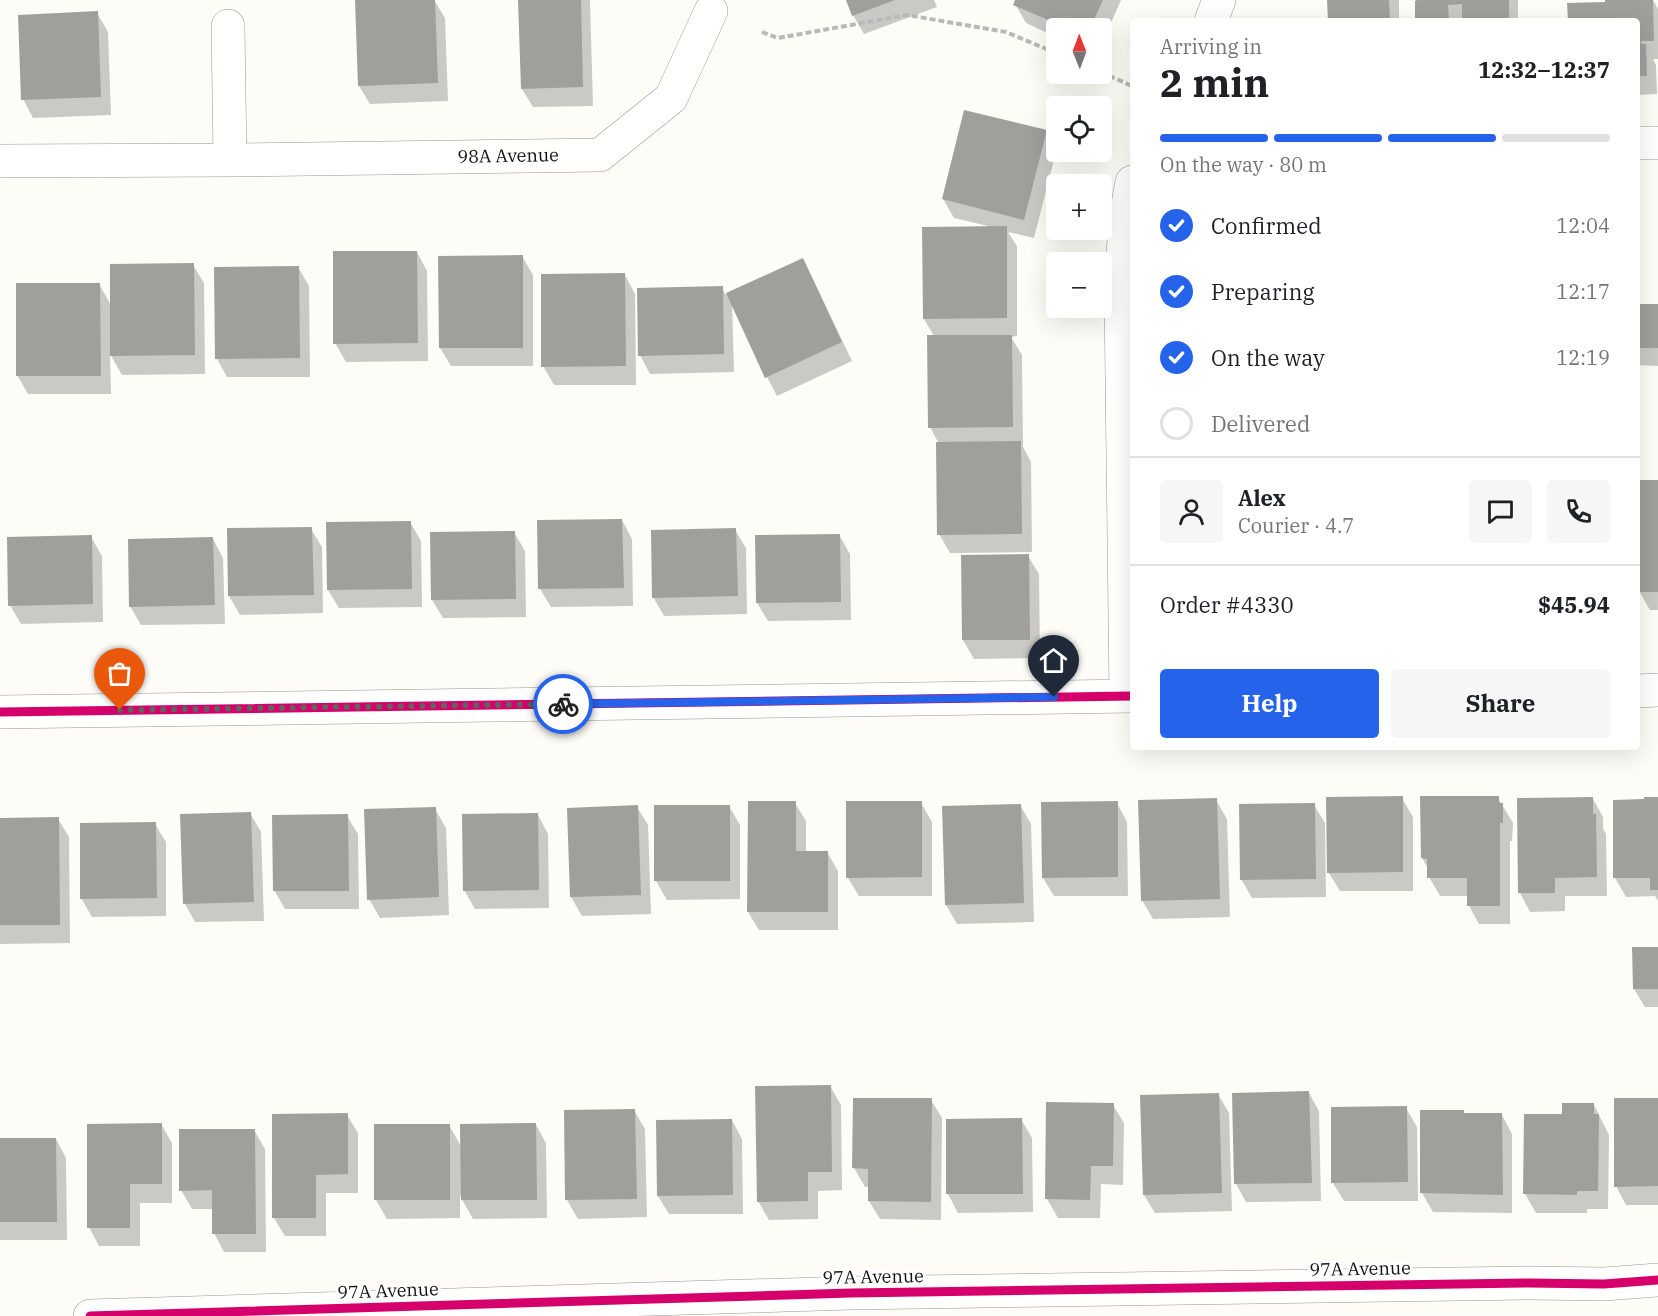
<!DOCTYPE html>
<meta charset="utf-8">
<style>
body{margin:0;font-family:"IBM Plex Serif",serif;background:#f6f6f6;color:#202124;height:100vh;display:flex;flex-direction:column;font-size:22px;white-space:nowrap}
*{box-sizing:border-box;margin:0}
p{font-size:20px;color:#757577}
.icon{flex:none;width:33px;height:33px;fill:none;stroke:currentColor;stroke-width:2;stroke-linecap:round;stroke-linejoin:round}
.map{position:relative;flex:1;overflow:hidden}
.panel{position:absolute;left:1130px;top:18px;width:510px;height:732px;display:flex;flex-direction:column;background:#fff;border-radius:6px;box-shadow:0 6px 24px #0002}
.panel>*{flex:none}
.needle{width:39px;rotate:359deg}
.controls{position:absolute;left:1046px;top:18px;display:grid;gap:12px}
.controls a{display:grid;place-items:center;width:66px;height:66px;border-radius:6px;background:#fff;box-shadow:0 6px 24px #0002;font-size:30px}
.pin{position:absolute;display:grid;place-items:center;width:51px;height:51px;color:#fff;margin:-62px -26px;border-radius:50% 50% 50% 0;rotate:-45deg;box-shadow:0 0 6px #0007}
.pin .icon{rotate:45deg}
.courier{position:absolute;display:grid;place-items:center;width:60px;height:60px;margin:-30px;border:4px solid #2563eb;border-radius:50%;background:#fff;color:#222;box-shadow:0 2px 8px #0007}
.head em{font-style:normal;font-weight:700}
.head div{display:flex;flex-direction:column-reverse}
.head{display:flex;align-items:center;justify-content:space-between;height:102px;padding:0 30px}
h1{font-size:39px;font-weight:700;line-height:45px}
.bar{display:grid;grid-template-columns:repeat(4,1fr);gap:9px 6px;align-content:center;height:72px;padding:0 30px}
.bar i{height:8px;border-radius:4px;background:#e0e0e0}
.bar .selected{background:#2563eb}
.bar p{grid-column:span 4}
.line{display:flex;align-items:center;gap:15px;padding:0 30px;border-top:2px solid #e0e0e0}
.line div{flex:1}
.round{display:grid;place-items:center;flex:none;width:63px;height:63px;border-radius:6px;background:#f6f6f6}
ol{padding:0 30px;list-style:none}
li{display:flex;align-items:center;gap:18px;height:66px}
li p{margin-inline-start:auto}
li .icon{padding:6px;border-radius:50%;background:#2563eb;color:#fff;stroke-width:4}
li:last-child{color:#757577}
li i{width:33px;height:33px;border:3px solid #e0e0e0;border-radius:50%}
.action{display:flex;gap:12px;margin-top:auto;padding:12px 30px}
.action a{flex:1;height:69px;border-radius:6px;background:#2563eb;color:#fff;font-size:24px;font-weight:700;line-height:69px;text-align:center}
.action a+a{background:#f6f6f6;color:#202124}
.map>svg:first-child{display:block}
.shadow{fill:#0003}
.building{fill:#a19f9c}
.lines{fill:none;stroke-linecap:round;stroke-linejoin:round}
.minor-casing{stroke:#979795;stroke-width:34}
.path{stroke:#b9b9b8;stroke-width:4;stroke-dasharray:6 3;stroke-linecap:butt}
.minor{stroke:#fffffe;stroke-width:33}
.cycleway-casing{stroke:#fff;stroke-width:13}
.cycleway{stroke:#d6006c;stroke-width:9}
.done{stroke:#646362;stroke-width:6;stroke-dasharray:0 10.8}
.route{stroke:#2563eb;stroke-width:8}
.labels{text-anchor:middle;stroke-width:6;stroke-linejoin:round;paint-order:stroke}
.street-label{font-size:18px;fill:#111;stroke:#fff}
</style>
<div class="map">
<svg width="1658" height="1316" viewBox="0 0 1658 1316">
<rect width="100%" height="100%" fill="#fdfcf7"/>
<!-- shadow -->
<path class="shadow" d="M406,0h28l11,18 3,83 -78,3 -11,-18z
M520,0h70l3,106 -60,1 -11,-18z
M848,0h86l3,7 -73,27 -11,-19z
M1017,0h104l-20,46v-18h-45v9l-30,-14 -11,-19z
M1329,0h70v21h-70z
M1417,0h101v21h-101z
M1607,0h46l5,9v50h-5l3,6 1,29 -21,1v-74h-67l38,-17z
M97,13l11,19 3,83 -78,3 -10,-19z
M1046,131l10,21 -22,86 -26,-6 9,14v90l-6,1 11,18 1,92 8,15 1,90 -82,1 -11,-19 -1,-92 -8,-15 4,-91 -10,-17 64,-93 -34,-8 -11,-19z
M417,252l10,19 1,90 -82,1 -11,-19z
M522,256l11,19v91h-82l-11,-18z
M802,260l11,19 39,82 -75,35 -10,-19 -35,-74 2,69 -84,2 -10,-19 82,-67 4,7z
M193,265l11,18 1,91 -83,1 -12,-21 1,40h-83l-11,-19 82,-91 12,21z
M298,267l11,19 1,91h-83l-10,-18z
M625,275l10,19 1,91h-82l-11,-19z
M1636,306h22v60l-22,-1z
M1658,482v128h-8l-11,-19v-9l-3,-5v-25h3z
M622,520l10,19 1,67 -82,1 -11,-18z
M410,522l11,19 1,66 -83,1 -11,-18z
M311,529l11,18 1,66 -83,2 -11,-19 -1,-66z
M735,530l11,18 1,66 -83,2 -11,-19z
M514,532l11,19 1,66 -83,1 -11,-18z
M839,535l11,19 1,66 -83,1 -11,-18z
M91,537l11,19 1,66 -82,2 -11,-19z
M213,539l10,19 2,66 -84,1 -11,-19z
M1028,556l11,18 1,84 -66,1 -11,-19 -1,-83z
M1402,798l11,19v74h-73l-11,-18z
M1498,798l15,25 -1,18h-2v83h-31l-10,-18v-10h-29l-11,-19v-7l-7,-12z
M1593,799l10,18v12l3,5 1,62h-42v15l-35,1 -10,-19z
M1658,799v102l-3,-5 -29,1 -11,-19 -1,-77z
M1216,800l11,19 3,98 -77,2 -11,-19z
M795,803l11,18v31h21l11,19v59h-79l-11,-18z
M921,803l11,19v74h-73l-11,-18z
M1117,803l10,19 1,74h-74l-11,-18z
M1020,805l11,19 3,98 -77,2 -11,-19z
M1314,805l11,18 1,74 -74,1 -11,-19z
M729,806l11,19v74l-73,1 -11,-19z
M637,807l11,18 3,89 -69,2 -11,-19z
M435,809l11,19 3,87 -69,3 -11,-19z
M250,813l11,19 3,89 -69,1 -10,-18z
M538,815l10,19 1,74 -74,1 -11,-19z
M347,816l11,18 1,75h-74l-11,-19z
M0,819h58l11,18 1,106 -70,1z
M155,824l11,18v74l-74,1 -11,-19z
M1658,948v59h-13l-11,-18z
M830,1086l11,19 1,85 -24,1v28l-49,1 -11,-19z
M1309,1093l10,18 2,90 -75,1 -10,-18z
M1218,1094l11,19 3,98 -77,2 -11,-18z
M1658,1099v106h-32l-10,-19z
M931,1100l11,18 -1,102 -61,-1 -11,-18v-14h-4l-11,-19z
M1113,1105l11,18 -1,62 -22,-1 -1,34h-42l-11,-19z
M1594,1105l15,30 -1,74h-21v4h-51l-11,-19 39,-79z
M1406,1108l11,19 1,74h-74l-11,-18z
M634,1110l11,19 2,88 -69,2 -11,-19z
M1463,1112l2,3h37l10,19v79l-79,-1 -11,-19z
M347,1115l11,18v60h-32v43h-41l-11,-18z
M1021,1119l11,19 1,74 -75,1 -10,-19z
M732,1120l10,19 1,75h-74l-11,-18z
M161,1124l11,19v60h-32v43h-41l-10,-19z
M375,1125h74l13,23 74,-23 10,18 1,75 -74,1 -13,-23v22l-73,1 -11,-19z
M254,1130l11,19 1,103h-42l-10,-19 -1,-24h-21l-11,-19z
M56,1139l10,19 1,82h-67v-100z"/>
<!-- building -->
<path class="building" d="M355,0h80l3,83 -80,3z
M518,0h63l2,87 -62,2z
M846,0h49l-43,16z
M1015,0h88l-13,28h-23l-54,-23z
M1327,0h62l1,21h-62z
M1417,0h92v21h-47v-17l-14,1 1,16h-34v-20z
M1605,0h48l1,41h-13v3h5l1,32h-11v-55h-68l-1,-18 38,-1z
M98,11l3,86 -80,3 -3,-85z
M964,110l83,20 -23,90 -82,-21z
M1007,226v92l-84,1 -1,-92z
M333,251h84l1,92 -85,1z
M523,255v93h-84l-1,-92z
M803,258l39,84 -77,36 -39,-85z
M194,263l1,92 -85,1v-92z
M299,266l1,92 -85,1 -1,-92z
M625,273l1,93 -85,1v-93z
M16,283h84l1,93h-85z
M723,286l1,68 -86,2 -1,-68z
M1636,304h22v44h-22z
M927,335h85l1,92 -85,1z
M1021,441l1,93 -85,1 -1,-93z
M1638,480h20v112h-21z
M622,519l2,69 -86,1 -1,-69z
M411,521l1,68 -85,1 -1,-68z
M312,527l2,68 -86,1 -1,-68z
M736,528l2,68 -86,2 -1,-68z
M515,531l1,68 -85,1 -1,-68z
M840,534l1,68 -85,1 -1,-68z
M92,535l1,69 -85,2 -1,-69z
M213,537l2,68 -86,2 -1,-68z
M1029,554l1,86h-68l-1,-85z
M1403,796v76l-76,1 -1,-76z
M1420,796h79v7h4v20h-3v83h-33v-28h-40v-19l-6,-1z
M1593,797v17h3l1,63 -42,1v15h-37l-1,-95z
M1644,797h14v93h-8v-12h-37v-78l31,-1z
M1217,798l3,101 -79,2 -3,-101z
M748,801h48v50h32v61h-81z
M846,801h76v76l-76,1z
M1118,801v76l-76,1 -1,-76z
M1315,803l1,76 -76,1 -1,-76z
M1021,804l3,99 -79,2 -3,-99z
M638,805l3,90 -71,2 -3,-89z
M654,805h76v76h-76z
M436,807l3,90 -72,3 -3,-91z
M251,812l3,90 -71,2 -3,-90z
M538,813l1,77 -76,1 -1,-77z
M348,814l1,77h-76l-1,-76z
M59,817l1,108h-60v-107z
M156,822l1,76 -77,1v-76z
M1632,947h26v42h-25z
M831,1085l1,87h-24v29l-51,1 -2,-116z
M1309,1091l3,92 -78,1 -2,-91z
M1219,1093l3,100 -79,2 -3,-100z
M853,1098h79l-1,104 -63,-1v-32l-16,-1z
M1614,1098h44v88l-44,1z
M1046,1102l68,1 -1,63h-22l-1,34 -45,-1z
M1562,1103h32v11h5l-1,77h-21v4l-54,-1 1,-80h38z
M1407,1106l1,76 -77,1v-76z
M635,1109l2,90 -72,1 -1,-90z
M1420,1110h44v3h38l1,82 -83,-2z
M348,1113v61l-32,1v43h-44v-104z
M1022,1118l1,76h-77v-75z
M732,1119l1,76 -76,1 -1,-76z
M162,1123v61h-32v44h-43v-104z
M536,1123l1,77h-76l-1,-76z
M374,1124h76v76h-76z
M179,1129h76l1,105h-44v-44l-33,1z
M0,1138h56l1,84h-57z"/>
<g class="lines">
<!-- minor casing -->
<g class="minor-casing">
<path id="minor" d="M1211,21l8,-21
M228,26l2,134
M1636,143h22
M0,161l230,-1 370,-5 71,-57 40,-87
M1636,691l22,-1
M1126,696l-5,-398c1,-40 3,-78 11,-116
M0,712l1132,-16
M90,1316l761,-23 678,-10 75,1 54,-4"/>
</g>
<!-- path -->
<path class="path" d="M762,32l16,6 129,-23 99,17 50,21
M1101,72l31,14"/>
<!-- minor -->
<use href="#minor" class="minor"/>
<!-- cycleway casing -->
<g class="cycleway-casing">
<path id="cycleway" d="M0,712l1132,-16
M90,1316l761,-23 678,-10 75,1 54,-4"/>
</g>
<!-- cycleway -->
<use href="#cycleway" class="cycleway"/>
</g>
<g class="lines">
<!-- done -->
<path class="done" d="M120,710l443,-6"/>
<!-- route -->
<path class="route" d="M563,704l491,-7"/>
</g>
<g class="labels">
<!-- street labels -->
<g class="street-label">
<text transform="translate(508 156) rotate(-1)" y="6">98A Avenue</text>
<text transform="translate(1360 1269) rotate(-1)" y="6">97A Avenue</text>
<text transform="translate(873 1277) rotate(-1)" y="6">97A Avenue</text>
<text transform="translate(388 1291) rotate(-2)" y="6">97A Avenue</text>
</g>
</g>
</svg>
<div class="controls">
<a><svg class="needle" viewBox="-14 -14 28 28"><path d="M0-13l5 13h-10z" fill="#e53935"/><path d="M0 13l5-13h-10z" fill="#757577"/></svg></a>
<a><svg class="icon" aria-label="locate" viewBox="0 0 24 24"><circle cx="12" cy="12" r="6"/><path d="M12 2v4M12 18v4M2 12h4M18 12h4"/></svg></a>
<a>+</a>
<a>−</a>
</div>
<div class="pin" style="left:120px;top:710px;background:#ea580c"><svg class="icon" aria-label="bag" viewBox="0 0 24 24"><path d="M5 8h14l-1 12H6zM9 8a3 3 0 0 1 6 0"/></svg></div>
<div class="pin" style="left:1054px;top:697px;background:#1f2937"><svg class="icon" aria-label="home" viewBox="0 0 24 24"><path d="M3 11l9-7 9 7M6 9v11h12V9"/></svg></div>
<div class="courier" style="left:563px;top:704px"><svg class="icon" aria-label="bike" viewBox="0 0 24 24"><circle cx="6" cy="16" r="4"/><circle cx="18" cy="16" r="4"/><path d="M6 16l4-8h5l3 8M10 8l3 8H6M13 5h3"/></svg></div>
<section class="panel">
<div class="head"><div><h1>2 min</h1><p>Arriving in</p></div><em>12:32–12:37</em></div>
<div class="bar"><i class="selected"></i><i class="selected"></i><i class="selected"></i><i></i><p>On the way · 80 m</p></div>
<ol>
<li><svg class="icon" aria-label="check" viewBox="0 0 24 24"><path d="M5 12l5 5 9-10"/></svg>Confirmed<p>12:04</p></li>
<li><svg class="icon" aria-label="check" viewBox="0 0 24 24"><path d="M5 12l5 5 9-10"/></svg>Preparing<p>12:17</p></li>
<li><svg class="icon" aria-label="check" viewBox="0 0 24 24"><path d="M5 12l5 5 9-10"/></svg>On the way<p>12:19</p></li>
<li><i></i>Delivered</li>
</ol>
<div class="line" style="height:108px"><a class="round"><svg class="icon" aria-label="person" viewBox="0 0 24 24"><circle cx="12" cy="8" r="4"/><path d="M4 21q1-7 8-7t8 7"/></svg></a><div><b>Alex</b><p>Courier · 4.7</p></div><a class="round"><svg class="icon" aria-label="chat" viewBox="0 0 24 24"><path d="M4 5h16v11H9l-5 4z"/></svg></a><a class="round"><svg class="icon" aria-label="phone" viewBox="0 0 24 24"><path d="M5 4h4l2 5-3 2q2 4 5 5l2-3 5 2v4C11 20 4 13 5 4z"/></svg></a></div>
<div class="line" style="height:78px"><div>Order #4330</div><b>$45.94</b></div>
<div class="action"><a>Help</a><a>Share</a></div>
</section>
</div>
